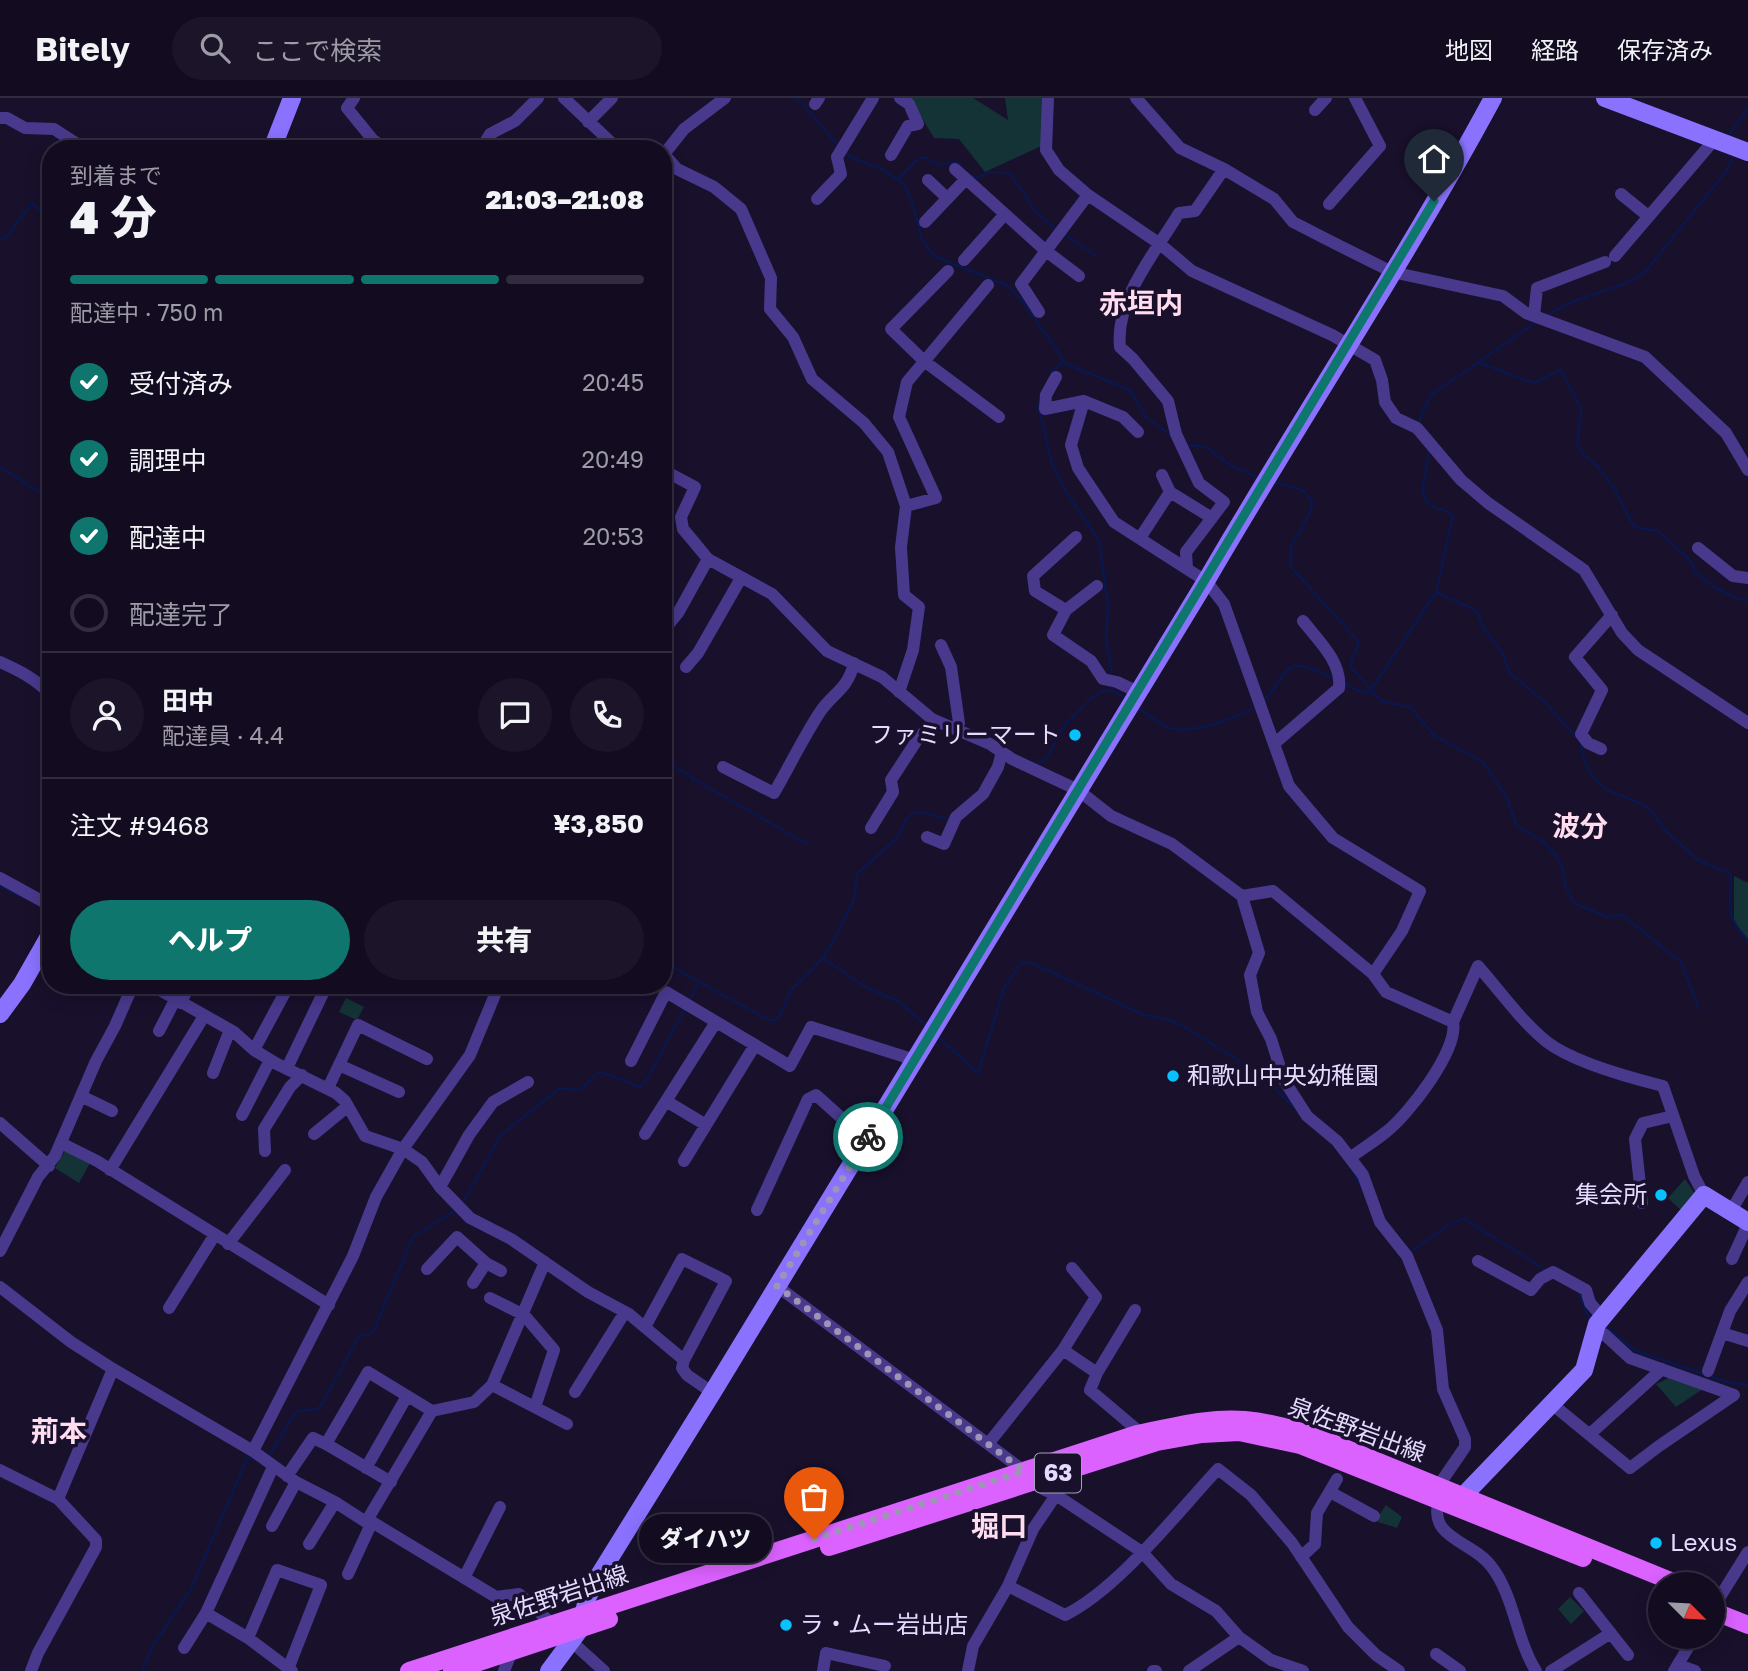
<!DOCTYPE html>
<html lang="ja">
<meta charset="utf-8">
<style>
body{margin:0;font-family:"Golos Text","Noto Sans JP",sans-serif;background:#1c152a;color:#f1f3f6;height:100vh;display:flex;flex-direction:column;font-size:26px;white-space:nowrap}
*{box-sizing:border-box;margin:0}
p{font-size:23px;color:#9d9ba5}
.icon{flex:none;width:38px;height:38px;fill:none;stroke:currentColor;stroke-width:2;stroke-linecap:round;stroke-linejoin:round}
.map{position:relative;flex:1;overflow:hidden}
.drawer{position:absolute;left:42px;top:42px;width:630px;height:854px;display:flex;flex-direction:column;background:#130c21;border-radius:28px;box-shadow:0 4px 18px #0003,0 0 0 2px #322c3f}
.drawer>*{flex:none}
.needle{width:46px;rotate:114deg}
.tools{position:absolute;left:1648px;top:1474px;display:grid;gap:14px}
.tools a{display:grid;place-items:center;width:77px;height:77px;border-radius:50%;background:#130c21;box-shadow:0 4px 18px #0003,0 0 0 2px #322c3f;font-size:35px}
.pin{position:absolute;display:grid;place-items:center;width:60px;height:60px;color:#fff;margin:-72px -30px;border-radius:50% 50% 50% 0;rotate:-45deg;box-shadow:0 0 7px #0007}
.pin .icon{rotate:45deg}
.courier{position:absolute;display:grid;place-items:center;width:70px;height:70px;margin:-35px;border:5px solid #0f766e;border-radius:50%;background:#fff;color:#222;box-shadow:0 2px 9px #0007}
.bubble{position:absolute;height:49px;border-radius:24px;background:#130c21;box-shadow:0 4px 18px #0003,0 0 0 2px #322c3f;font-size:23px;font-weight:800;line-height:49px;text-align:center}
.summary em{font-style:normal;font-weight:800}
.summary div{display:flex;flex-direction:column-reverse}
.summary{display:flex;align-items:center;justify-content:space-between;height:119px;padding:0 28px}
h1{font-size:46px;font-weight:800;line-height:52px}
.bar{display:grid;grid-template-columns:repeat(4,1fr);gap:10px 7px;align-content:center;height:84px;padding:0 28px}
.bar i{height:9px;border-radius:5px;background:#322c3f}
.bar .selected{background:#0f766e}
.bar p{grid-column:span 4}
.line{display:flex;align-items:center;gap:18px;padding:0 28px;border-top:2px solid #322c3f}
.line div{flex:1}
.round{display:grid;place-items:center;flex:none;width:74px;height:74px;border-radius:37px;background:#1c152a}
ol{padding:0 28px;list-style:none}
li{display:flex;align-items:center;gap:21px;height:77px}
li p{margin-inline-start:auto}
li .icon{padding:7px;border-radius:50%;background:#0f766e;color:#fff;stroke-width:4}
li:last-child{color:#9d9ba5}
li i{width:38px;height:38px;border:4px solid #322c3f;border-radius:50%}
.cta{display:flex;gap:14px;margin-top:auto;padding:14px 28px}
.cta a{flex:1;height:80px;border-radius:42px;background:#0f766e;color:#fff;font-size:28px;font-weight:800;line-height:80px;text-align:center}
.cta a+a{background:#1c152a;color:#f1f3f6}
header{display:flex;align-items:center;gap:42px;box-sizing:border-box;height:98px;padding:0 35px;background:#130c21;border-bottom:2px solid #322c3f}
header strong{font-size:33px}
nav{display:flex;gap:38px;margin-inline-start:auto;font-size:24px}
.search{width:490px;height:63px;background:#1c152a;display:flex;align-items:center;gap:18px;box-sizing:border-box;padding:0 24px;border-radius:38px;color:#9d9ba5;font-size:26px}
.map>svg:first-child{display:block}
.green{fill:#133337}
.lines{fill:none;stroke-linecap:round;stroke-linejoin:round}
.stream{stroke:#09174d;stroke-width:2.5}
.street{stroke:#49398d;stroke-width:12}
.secondary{stroke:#8a72ff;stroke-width:18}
.primary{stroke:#db62ff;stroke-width:18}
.done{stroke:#9e94b5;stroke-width:7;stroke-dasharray:0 12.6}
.route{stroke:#0f766e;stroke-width:9}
.poi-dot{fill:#07c2ff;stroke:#19102c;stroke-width:2.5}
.labels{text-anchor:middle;stroke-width:7;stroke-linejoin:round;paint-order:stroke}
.shield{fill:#19102c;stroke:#a89ec0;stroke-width:2}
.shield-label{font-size:23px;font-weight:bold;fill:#e5dbff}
.poi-label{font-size:24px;fill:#e5dbff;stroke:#19102c;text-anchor:start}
.street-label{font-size:24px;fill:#e5dbff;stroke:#19102c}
.quarter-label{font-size:28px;font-weight:bold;fill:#fde;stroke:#19102c}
</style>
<header>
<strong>Bitely</strong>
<div class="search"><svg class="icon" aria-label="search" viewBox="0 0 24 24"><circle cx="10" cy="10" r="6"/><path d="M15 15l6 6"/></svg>ここで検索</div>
<nav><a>地図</a><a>経路</a><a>保存済み</a></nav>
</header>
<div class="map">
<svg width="1748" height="1573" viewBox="0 0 1748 1573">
<rect width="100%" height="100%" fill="#19102c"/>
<!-- green -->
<path class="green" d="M910,0h63l35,22 -3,-22h45l-2,45 -63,29 -26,-33 -25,-1z
M1734,778l14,7v56l-14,-17z
M346,900l18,9 -7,13 -18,-8z
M66,1051l24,14 -11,20 -24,-15z
M1685,1081l12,18 -13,16 -16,-15z
M1671,1279l32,12 -27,18 -20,-23z
M1386,1407l16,12 -5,11 -22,-7z
M1570,1499l14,14 -13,13 -13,-15z"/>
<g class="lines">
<!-- stream -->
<path class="stream" d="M795,0c8,3 34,39 44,48
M1729,37l19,-27
M844,53l5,5 34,14 21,14 9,21 9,34 12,17 74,30 14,14 44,64 64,26 16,27 27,20
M969,76l7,4 14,-6 20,1 26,39 20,17
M898,81l19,-19 8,-3 14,8 17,-3 4,3
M1065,137l32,21
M0,141h5l27,-36 19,18
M1547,217c12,-6 24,-13 36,-17 23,-9 44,-12 63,-27l82,-102 4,-10
M1477,264l57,21 27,-13 20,38 -4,36 4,8 16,14 16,20 21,41 24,4 33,30 3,10 20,16 27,13h7
M1051,275l13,-12
M1041,301l-3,6 14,58 13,27 34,51 9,64 -2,37 6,30
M1419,323l12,-26 104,-72
M1188,347l18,2 26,19 28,12
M0,369l38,24 13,4
M1273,383l31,10 8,11 -1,9 -20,36v20l68,75 -9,24 31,35 29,6 25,29 47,25 24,35 11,30 25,15 13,13 7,12 4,21 8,16 34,14 14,-2 59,47 18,47
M1438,495l39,18 6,17 19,24 8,21 35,29 31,35
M1344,586l20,9 9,-6 63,-95 17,-76c-7,-8 -19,-6 -26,-14 -10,-12 3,-38 1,-52
M1264,603c31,-38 19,-45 71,-22
M1137,609c10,7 21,17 33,21 22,7 66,-10 85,-21
M1580,644l7,27 18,20 37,15 8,6 16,21 32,29 33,14c-1,32 -6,43 17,67
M663,661l39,25 105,60
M1036,666l11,-6 16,-31 28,-29 12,-7h11l11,7
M0,788l20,10
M824,861l40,27 37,17 25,23
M663,863l36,21
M690,902l9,-18 72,39 7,-3 14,-29 31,-31 8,-13 23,-46 3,-25 42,-38 5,-14 8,-9 10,-1 27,8
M936,937l42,38 26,-85 17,-25 8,-1 115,53 26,5 17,8 74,47 33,32
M1353,1073l8,16
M462,1106l39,-69 59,-47c31,6 20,-5 41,-16l39,15 6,-6 39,-72
M1409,1155l37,-26 18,-9c26,19 54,33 81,52
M1579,1194l7,20 6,8
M1605,1228l29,24 96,33 18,2
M268,1360l25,-42 6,-5 18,-2 5,-5 37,-68 10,-2 5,-4 39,-93 44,-28
M142,1573l12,-27 37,-55 56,-130 3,-2 5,2"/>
<!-- street -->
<path class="street" d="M354,0l-7,10 26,32 14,9
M564,0l54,51
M1048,0l-2,52 13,20 29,25 72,49 32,27 140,64 43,25 7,20 3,22 11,16 21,10 44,52 27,23 96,67 38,63 16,17 110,73
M1136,0l44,50 44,21 50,30 19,23 41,21 58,29 111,24 23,17 119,44 81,76 22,37
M815,6l4,-6
M1315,12l11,-12
M0,20h7l18,10 29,1 31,20
M588,24l24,-24
M481,51l9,-15 25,-13 23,-23
M663,55l14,16 37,18 27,22 30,69 -1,31 23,28 19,42 52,44 24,29 18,54 -5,41 3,48 15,12 -6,43 -14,42
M665,55l19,-24 41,-31
M891,57l17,-29 10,-2 -9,-20 -9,-6
M955,71l91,82 33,25
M1224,71l-29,42 -16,2c-24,40 -64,86 -59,134l13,12 35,42 8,33 23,49 25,19 -38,50 1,17 19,12 18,23 65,182 44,52 87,53 -18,40 -29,43
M928,82l19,18
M1621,96l27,22
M817,101l24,-25 -4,-17 36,-59
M1329,106l51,-58 -25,-48
M925,124l41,-43
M1615,158l100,-117
M964,162l41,-46
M948,173l-57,58 33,32 75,56
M1039,214l-18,-28 67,-89
M1534,218l3,-28 68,-26
M663,245l5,5
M1056,279l-10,18 -1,14 39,-8 39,16 15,15
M1084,303l-13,44 7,23 36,54 73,47
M663,372l32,17 -14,30 2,12 11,13 14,17 64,35 55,57 55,26 50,42 58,25 22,15 66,31 33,26 61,28 70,52 17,57 -9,22 7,37 14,27 13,41 23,36 30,25 26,34 17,47 27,34 30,74 6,59 22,50v8l-26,38
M1162,377l8,17 42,26
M906,408l30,-8 -37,-81 8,-35 81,-97
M1140,440l30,-46
M1698,450l35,28 15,2
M1097,488l-31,24 -13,25 38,26 12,18 14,3 21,10
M1066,512l-31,-19 -2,-15 43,-39
M663,533l15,-18 30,-54
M941,547l10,22 8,56 -2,6
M0,564c20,9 36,17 51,33
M686,569l12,-14 43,-75
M1275,645l64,-55c3,-26 -21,-48 -36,-67
M1601,651l-13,-6 -7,-9 21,-44 -27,-33 37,-42
M723,669l51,26c15,-26 29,-55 46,-81 13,-19 28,-23 34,-49
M871,730l22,-36 -2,-12 28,-43 17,-16
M927,739l17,7 12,-27 27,-23 15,-27 4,-15
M0,780l51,28
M1242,798l31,-5 100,83 13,18 67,30
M151,887l83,47 20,18 23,14 59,29 9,8 20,35 38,13 19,13 18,25 30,31 41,21 77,53 41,22 55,46 -2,8 5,7 26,18
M181,905l8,-18
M159,933l16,-31
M254,952l35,-65
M631,963l35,-69 89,53
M339,967l60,27
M287,970l40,-83
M213,975l17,-43
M328,990l30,-63 69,34
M81,998l31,15
M666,1003l40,24
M242,1017l28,-55
M0,1025l49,43
M314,1036l34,-28
M645,1036l71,-112
M61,1045l36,18 232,144
M265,1053l-1,-22 26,-42 12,-12
M1350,1060c12,-9 25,-17 36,-26 22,-17 73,-82 67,-110l25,-56c22,25 43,55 69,76 26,20 84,36 116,44l31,90 10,19
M684,1063l71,-116 35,21 21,-39 104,33
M110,1072l94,-154
M440,1089l29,-52 24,-33 35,-20
M1642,1105l-7,-64 8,-16 30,-7
M757,1112l51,-111 8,-4 50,45
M1731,1113l17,-29
M228,1146l57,-74
M0,1153l38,-74 17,-21 41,-95 19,-35 18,-41
M1732,1161l16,-35
M1478,1163l53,29 9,-11 13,-7 33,18 4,13 12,14
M427,1171l30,-32 29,26 15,8
M473,1185l13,-20
M777,1188l247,185 19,18 13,6 86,57 29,32 45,27 23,26 32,23 32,11
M0,1189l71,55 42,27 140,82 43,31 39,20 31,20h6l124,75 23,-3 85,77
M490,1200l34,17 30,35 -19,57
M169,1210l45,-72
M645,1229l37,-68 44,22 -42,79
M1722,1235l26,8
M1063,1252l34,23 38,-63
M1708,1273l22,-60 18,-29
M1097,1275l-7,17 45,38 2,6
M492,1287l75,39
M575,1294l50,-80
M1552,1306l78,64 29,-22 75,-51 -104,-37 -26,-24 -11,3
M1590,1336l72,-65
M988,1346l75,-94 33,-53 -24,-29
M253,1353l100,-195 23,-59 27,-48 67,-94 29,-70
M273,1369l-67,146 42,25 44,33
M366,1370l41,-72
M0,1372l58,29 38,41v7l-58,106 -7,18
M287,1378l26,-38 13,6
M391,1384l-65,-38 42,-72 64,39
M1330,1394l44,24
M58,1401l55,-130
M1439,1402c-12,39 34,41 52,66 23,29 25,73 45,105
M366,1424l66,-111 42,-9 18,-17 53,-123
M272,1428l24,-44
M309,1446l26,-42
M1301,1459l14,-13 2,-31 20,-34
M348,1476l24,-52
M464,1480l36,-71
M1008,1488l57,29c53,-26 112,-102 153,-146l33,26 41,48 56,84 28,28 23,16
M1579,1495l49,62
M1713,1510l35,-56
M248,1540l29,-68 44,15 -33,84
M184,1550l22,-35
M1436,1556l24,17
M1678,1567l17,6
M504,1573l8,-20
M823,1573l3,-18 59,13
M968,1573l5,-25 35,-60 25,-57 23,-34
M1153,1573h3
M1189,1573l50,-34
M1551,1573l60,-38
M1674,1573l21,-35"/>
<!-- secondary -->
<path class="secondary" d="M1605,0l143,54
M272,51l20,-51
M0,916l22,-30 29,-51
M1457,1409l6,-11 121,-126 13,-46 107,-129 44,27
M549,1573l32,-43 6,-30 11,-21 116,-187 492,-809c94,-162 198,-318 287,-483"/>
<!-- primary -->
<path class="primary" d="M829,1449l328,-105 45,-8 37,-2 61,13 283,113
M1713,1513l35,14
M409,1573l728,-237c36,-7 72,-17 108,-14 26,2 50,10 75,18l358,146
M452,1573l157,-52"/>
</g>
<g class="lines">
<!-- done -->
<path class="done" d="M814,1441l210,-68 -247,-185 91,-149"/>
<!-- route -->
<path class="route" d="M868,1039l566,-936"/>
</g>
<!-- markers -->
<g class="poi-dot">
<circle cx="1075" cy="637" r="7"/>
<circle cx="1173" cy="978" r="7"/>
<circle cx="1661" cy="1097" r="7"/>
<circle cx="1656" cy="1445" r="7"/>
<circle cx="786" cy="1527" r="7"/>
</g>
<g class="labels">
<!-- shield labels -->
<rect class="shield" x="1035" y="1355.5" width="46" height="39" rx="5"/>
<g class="shield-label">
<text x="1058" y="1383">63</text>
</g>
<!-- poi labels -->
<g class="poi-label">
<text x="1061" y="645" text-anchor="end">ファミリーマート</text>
<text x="1187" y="986">和歌山中央幼稚園</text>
<text x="1647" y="1105" text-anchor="end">集会所</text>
<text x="1670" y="1453">Lexus</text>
<text x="800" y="1535">ラ・ムー岩出店</text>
</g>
<!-- street labels -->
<g class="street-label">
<text transform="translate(1357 1332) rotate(20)" y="8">泉佐野岩出線</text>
<text transform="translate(559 1498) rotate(-18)" y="8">泉佐野岩出線</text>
</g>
<!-- quarter labels -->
<g class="quarter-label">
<text x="1141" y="215">赤垣内</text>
<text x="1580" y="738">波分</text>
<text x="59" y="1343">荊本</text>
<text x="999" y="1438">堀口</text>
</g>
</g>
</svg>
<div class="tools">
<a><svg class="needle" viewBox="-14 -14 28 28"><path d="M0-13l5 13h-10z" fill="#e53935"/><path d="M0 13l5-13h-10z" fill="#9d9ba5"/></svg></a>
</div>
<div class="pin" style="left:814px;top:1441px;background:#ea580c"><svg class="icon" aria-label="bag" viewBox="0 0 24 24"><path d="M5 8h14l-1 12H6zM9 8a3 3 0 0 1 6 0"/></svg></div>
<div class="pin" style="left:1434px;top:103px;background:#1f2937"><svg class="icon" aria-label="home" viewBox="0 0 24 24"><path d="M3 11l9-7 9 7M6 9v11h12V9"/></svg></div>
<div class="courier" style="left:868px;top:1039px"><svg class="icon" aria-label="bike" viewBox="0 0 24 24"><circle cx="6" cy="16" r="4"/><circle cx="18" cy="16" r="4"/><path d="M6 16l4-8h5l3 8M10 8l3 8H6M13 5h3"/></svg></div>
<div class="bubble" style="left:639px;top:1416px;width:133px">ダイハツ</div>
<section class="drawer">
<div class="summary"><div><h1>4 分</h1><p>到着まで</p></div><em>21:03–21:08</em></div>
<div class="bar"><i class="selected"></i><i class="selected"></i><i class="selected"></i><i></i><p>配達中 · 750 m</p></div>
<ol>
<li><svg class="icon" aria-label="check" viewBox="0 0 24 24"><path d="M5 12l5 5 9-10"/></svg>受付済み<p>20:45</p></li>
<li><svg class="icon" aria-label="check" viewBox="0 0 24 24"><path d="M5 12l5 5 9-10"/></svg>調理中<p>20:49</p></li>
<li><svg class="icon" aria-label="check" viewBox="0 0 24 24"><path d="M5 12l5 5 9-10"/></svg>配達中<p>20:53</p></li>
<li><i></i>配達完了</li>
</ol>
<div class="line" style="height:126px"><a class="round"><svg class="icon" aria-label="person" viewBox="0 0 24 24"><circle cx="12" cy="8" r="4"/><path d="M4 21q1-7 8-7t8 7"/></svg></a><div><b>田中</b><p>配達員 · 4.4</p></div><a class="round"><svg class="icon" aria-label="chat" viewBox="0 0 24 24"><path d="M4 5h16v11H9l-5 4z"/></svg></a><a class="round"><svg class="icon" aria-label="phone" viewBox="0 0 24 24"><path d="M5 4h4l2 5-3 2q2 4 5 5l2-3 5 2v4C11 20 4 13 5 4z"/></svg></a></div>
<div class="line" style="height:91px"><div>注文 #9468</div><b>¥3,850</b></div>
<div class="cta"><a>ヘルプ</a><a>共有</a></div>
</section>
</div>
